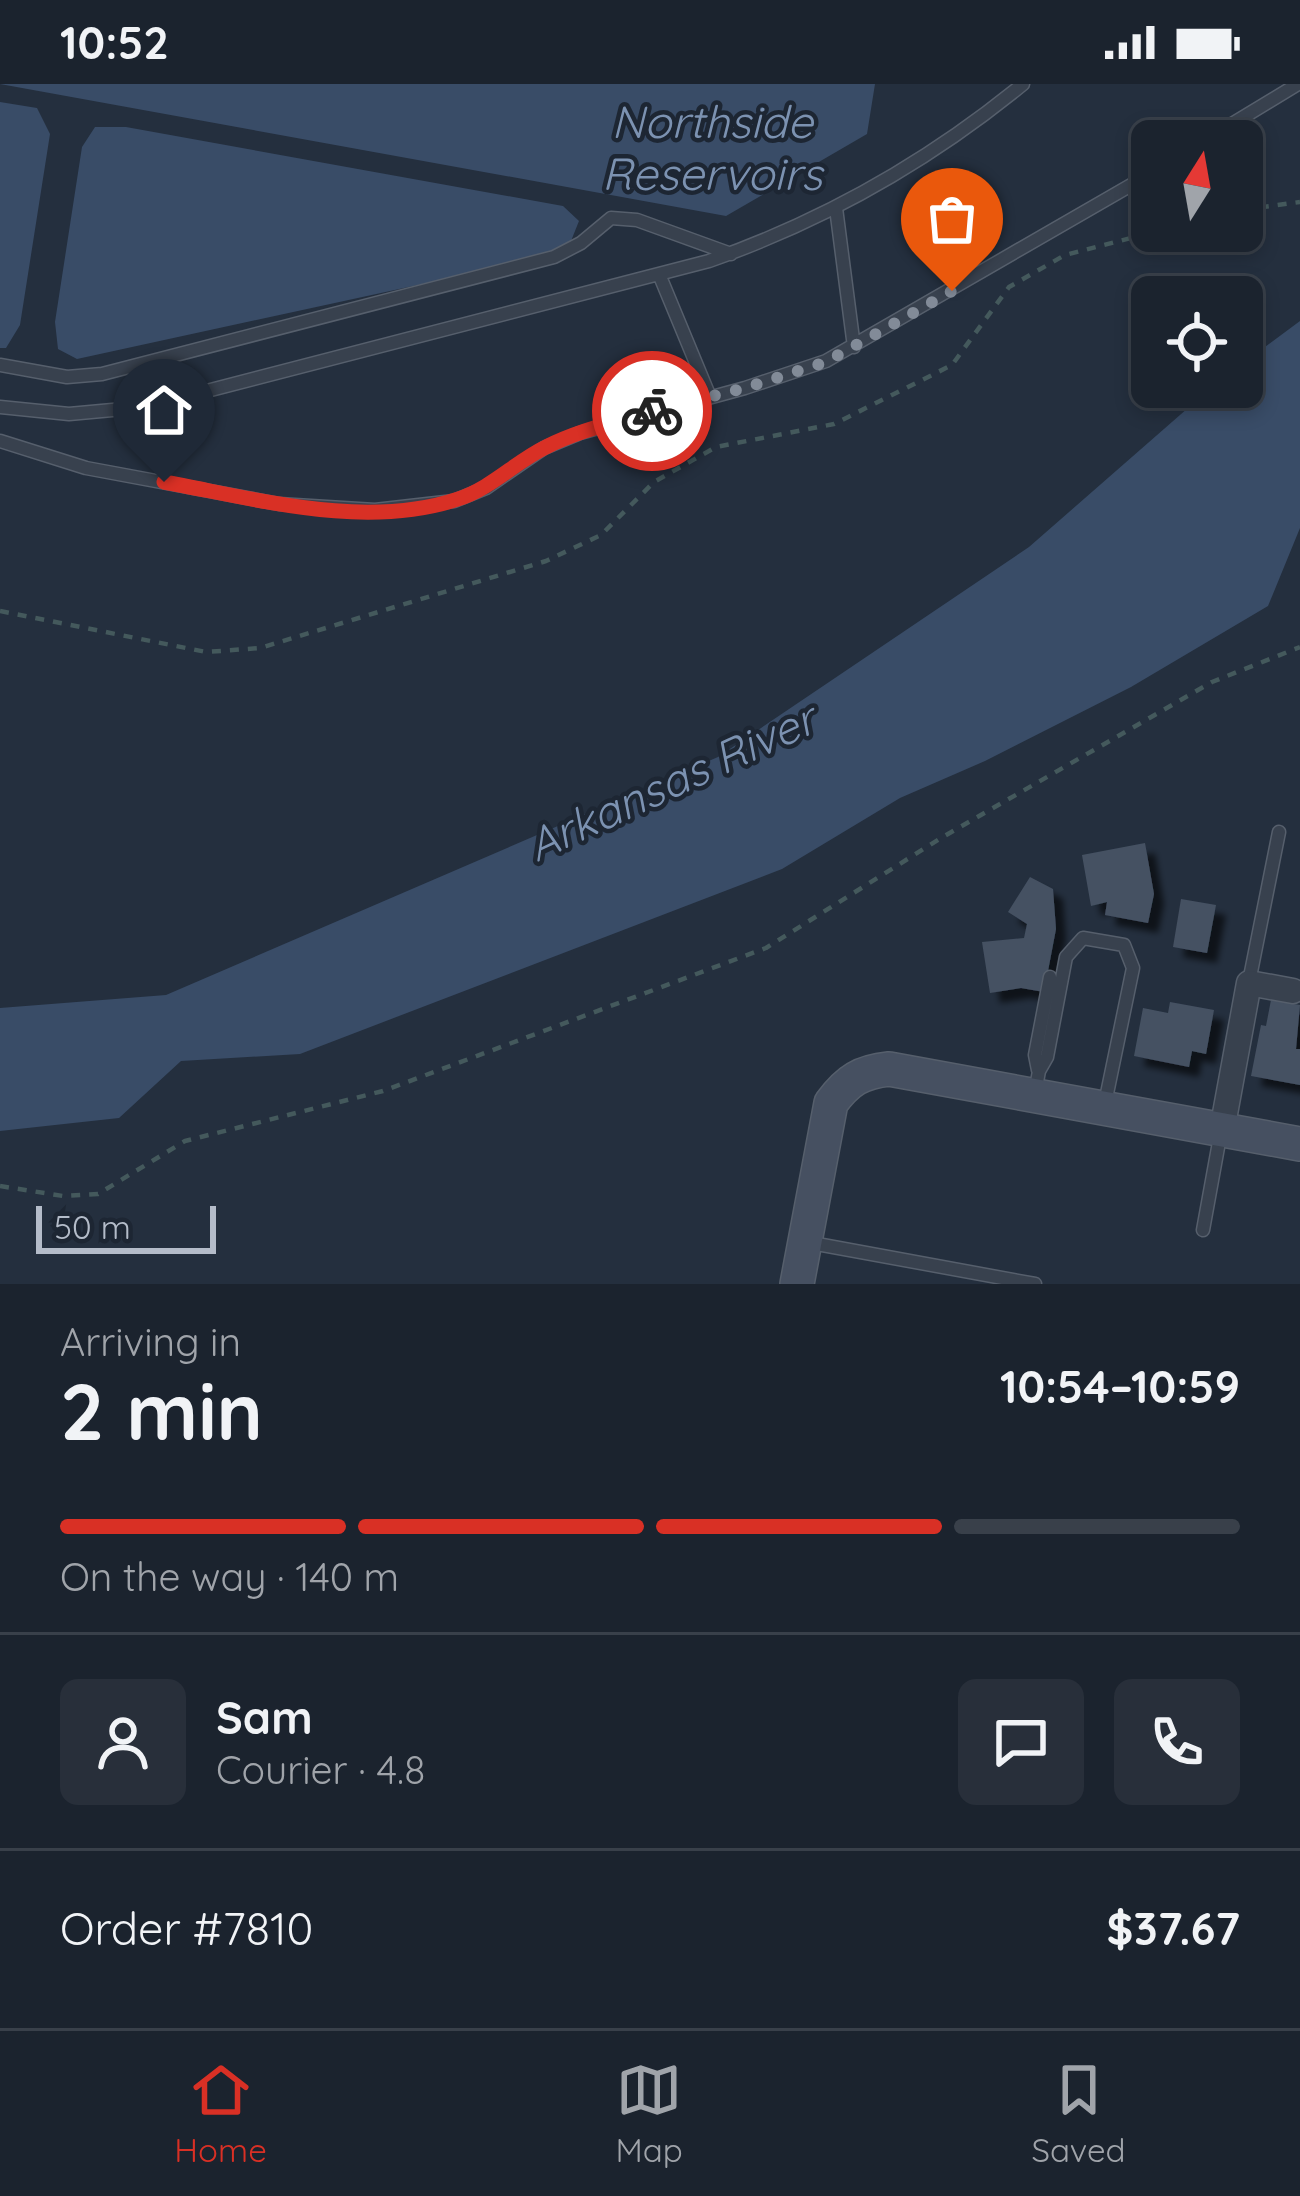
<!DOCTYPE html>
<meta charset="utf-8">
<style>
body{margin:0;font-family:Quicksand,sans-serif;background:#282f3a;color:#f1f3f6;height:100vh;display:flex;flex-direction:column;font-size:45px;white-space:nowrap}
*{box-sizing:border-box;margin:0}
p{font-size:39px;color:#a0a4aa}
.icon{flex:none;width:66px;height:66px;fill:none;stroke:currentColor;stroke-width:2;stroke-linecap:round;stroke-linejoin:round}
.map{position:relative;height:1200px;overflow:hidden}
.details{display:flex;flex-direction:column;background:#1b232e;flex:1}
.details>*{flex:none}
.needle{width:78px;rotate:11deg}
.controls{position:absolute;left:1131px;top:36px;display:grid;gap:24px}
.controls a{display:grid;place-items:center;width:132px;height:132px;border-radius:18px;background:#1b232e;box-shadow:0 6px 18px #0003,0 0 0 3px #39404a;font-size:60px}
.scale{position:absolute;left:36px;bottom:30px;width:180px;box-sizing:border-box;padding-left:12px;border:6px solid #b4bcc9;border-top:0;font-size:33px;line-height:42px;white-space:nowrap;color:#b4bcc9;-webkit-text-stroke:9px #1d2633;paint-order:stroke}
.pin{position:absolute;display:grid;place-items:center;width:102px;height:102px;color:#fff;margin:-123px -51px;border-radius:50% 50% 50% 0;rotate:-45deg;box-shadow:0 0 12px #0007}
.pin .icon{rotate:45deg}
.courier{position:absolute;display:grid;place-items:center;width:120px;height:120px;margin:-60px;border:9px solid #d93025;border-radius:50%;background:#fff;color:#222;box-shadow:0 3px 15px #0007}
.overview em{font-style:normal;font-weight:700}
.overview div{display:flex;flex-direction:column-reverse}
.overview{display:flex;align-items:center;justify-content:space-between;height:204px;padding:0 60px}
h1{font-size:78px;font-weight:700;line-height:90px}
.bar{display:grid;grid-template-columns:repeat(4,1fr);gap:18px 12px;align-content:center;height:144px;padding:0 60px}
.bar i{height:15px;border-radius:9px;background:#39404a}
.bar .selected{background:#d93025}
.bar p{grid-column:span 4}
.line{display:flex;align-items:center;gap:30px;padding:0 60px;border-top:3px solid #39404a}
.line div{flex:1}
.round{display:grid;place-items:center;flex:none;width:126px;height:126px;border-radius:18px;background:#282f3a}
.status{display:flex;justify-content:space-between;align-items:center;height:84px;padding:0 60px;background:#1b232e;direction:ltr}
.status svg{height:33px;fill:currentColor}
.dock{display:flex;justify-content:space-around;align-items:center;height:168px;border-top:3px solid #39404a;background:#1b232e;font-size:33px;color:#a0a4aa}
.dock a{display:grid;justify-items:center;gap:6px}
.dock .selected{color:#d93025}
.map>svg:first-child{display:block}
.water{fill:#394c67}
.building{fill:#455162;filter:url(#shadow)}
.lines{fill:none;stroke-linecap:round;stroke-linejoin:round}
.lane-casing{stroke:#565f6c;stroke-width:15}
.street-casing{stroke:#565f6c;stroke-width:27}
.secondary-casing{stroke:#565f6c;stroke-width:36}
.path{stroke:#44595c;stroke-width:4.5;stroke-dasharray:9 9;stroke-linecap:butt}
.lane{stroke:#38414e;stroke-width:12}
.street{stroke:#38414e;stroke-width:24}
.secondary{stroke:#465061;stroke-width:33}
.done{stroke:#828b98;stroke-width:12;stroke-dasharray:0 21.6}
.route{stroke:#d93025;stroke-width:15}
.labels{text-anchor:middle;stroke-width:9;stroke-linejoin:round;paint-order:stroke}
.water-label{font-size:45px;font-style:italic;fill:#7c92b1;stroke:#1d2633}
</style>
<div class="status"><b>10:52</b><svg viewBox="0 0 49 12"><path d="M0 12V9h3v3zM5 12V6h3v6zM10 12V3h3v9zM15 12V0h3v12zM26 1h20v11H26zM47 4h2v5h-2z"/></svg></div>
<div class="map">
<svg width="1300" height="1200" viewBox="0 0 1300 1200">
<defs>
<filter id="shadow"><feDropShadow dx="10" dy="10" stdDeviation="3" flood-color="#0009"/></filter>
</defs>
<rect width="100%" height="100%" fill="#242f3e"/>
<!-- water -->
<path class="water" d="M0,0h875l-8,50 -141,82z
M0,18l37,6 13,26 -30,191 -14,23h-6z
M95,43h31l437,79 16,15 -10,25 -50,17 -442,96 -19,-10 -3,-27 27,-175z
M1300,237v207l-32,78 -137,81 -146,74 -85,37 -118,71 -482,185 -119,7 -62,57 -119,13v-123l166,-13 552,-238 311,-210 183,-160h30v-23z"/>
<!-- building -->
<path class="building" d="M1145,759l9,51 -6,29 -43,-8 2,-13 -16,4 -9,-51z
M1030,793l23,12 3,40 -12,63 -23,-4 -31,5 -8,-51 42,-4 3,-14 -19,-12z
M1181,815l35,6 -9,48 -34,-6z
M1271,916l29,5 -4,44h4v36l-49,-9 10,-51 5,1z
M1170,918l44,8 -8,44 -14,-3 -3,16 -55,-11 9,-48 25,5z"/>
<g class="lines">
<!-- lane casing -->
<g class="lane-casing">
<path id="lane" d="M1204,57l94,-57
M836,124l18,139
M659,190l51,123
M0,281l67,12 35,-3 452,-117 27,-14 30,-25 26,2 94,34
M0,323l69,7 76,-7 564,-146c114,-40 220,-100 314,-177
M0,357l86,27 193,36 96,6 79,-9 32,-13 58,-40 36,-15 165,-45 81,-27 326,-188
M1249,898l30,-150
M1038,986l-3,-15 15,-78
M1035,1009l4,-22 8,-14 19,-100 17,-19 41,7 9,23 -29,140
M1203,1146l18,-99
M806,1158l229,42"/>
</g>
<!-- street casing -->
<g class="street-casing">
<path id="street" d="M1222,1046l27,-147 44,8"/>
</g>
<!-- secondary casing -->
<g class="secondary-casing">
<path id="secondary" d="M797,1200l34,-181c17,-23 30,-31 58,-34l411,75"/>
</g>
<!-- path -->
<path class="path" d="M1242,126l58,-8
M0,527l206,41 54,-4 286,-87 55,-26 53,-53 62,-35 118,-23 118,-59 57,-78 56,-32 93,-24
M0,1102l63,10 35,-2 87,-53 198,-50 383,-143 175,-110 271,-156 88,-35"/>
<!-- lane -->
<use href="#lane" class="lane"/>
<!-- street -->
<use href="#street" class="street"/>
<!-- secondary -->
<use href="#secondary" class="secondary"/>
</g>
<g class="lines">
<!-- done -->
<path class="done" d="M652,327l93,-23 81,-26 126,-71"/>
<!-- route -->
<path class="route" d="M164,398c93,17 201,48 294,17 34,-11 57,-37 88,-52 33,-17 71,-25 106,-36"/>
</g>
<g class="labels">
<!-- water labels -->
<g class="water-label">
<text x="712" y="54">Northside<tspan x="712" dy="52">Reservoirs</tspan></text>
<text transform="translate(671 698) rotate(-25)" y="16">Arkansas River</text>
</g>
</g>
</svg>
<div class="controls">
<a><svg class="needle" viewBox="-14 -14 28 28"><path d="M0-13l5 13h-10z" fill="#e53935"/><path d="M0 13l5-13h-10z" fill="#a0a4aa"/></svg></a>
<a><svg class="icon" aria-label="locate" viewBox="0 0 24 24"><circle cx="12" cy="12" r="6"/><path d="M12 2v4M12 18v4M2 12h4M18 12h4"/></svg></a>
</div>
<div class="scale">50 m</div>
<div class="pin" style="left:952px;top:207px;background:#ea580c"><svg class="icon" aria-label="bag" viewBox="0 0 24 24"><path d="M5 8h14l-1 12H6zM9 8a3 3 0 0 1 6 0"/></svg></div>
<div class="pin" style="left:164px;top:398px;background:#1f2937"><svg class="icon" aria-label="home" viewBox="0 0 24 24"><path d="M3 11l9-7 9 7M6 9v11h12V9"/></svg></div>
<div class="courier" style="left:652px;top:327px"><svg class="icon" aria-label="bike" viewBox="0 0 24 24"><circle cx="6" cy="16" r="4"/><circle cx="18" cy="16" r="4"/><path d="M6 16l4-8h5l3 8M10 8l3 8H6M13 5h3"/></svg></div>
</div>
<section class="details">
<div class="overview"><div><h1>2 min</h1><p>Arriving in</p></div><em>10:54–10:59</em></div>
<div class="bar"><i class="selected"></i><i class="selected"></i><i class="selected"></i><i></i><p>On the way · 140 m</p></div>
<div class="line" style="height:216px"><a class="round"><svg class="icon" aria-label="person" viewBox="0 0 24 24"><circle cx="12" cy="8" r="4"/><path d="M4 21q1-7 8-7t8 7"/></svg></a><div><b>Sam</b><p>Courier · 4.8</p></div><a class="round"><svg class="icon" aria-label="chat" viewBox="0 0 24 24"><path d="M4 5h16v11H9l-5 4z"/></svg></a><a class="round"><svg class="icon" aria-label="phone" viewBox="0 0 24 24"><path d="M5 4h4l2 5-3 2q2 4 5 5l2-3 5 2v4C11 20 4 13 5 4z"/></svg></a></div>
<div class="line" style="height:156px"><div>Order #7810</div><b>$37.67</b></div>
</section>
<nav class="dock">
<a class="selected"><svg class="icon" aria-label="home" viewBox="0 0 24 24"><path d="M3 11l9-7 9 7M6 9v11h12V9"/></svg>Home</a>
<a><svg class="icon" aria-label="map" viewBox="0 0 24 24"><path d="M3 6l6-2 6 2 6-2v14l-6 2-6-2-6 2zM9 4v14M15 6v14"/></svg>Map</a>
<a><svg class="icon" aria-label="saved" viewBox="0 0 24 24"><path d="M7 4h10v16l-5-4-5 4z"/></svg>Saved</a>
</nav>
